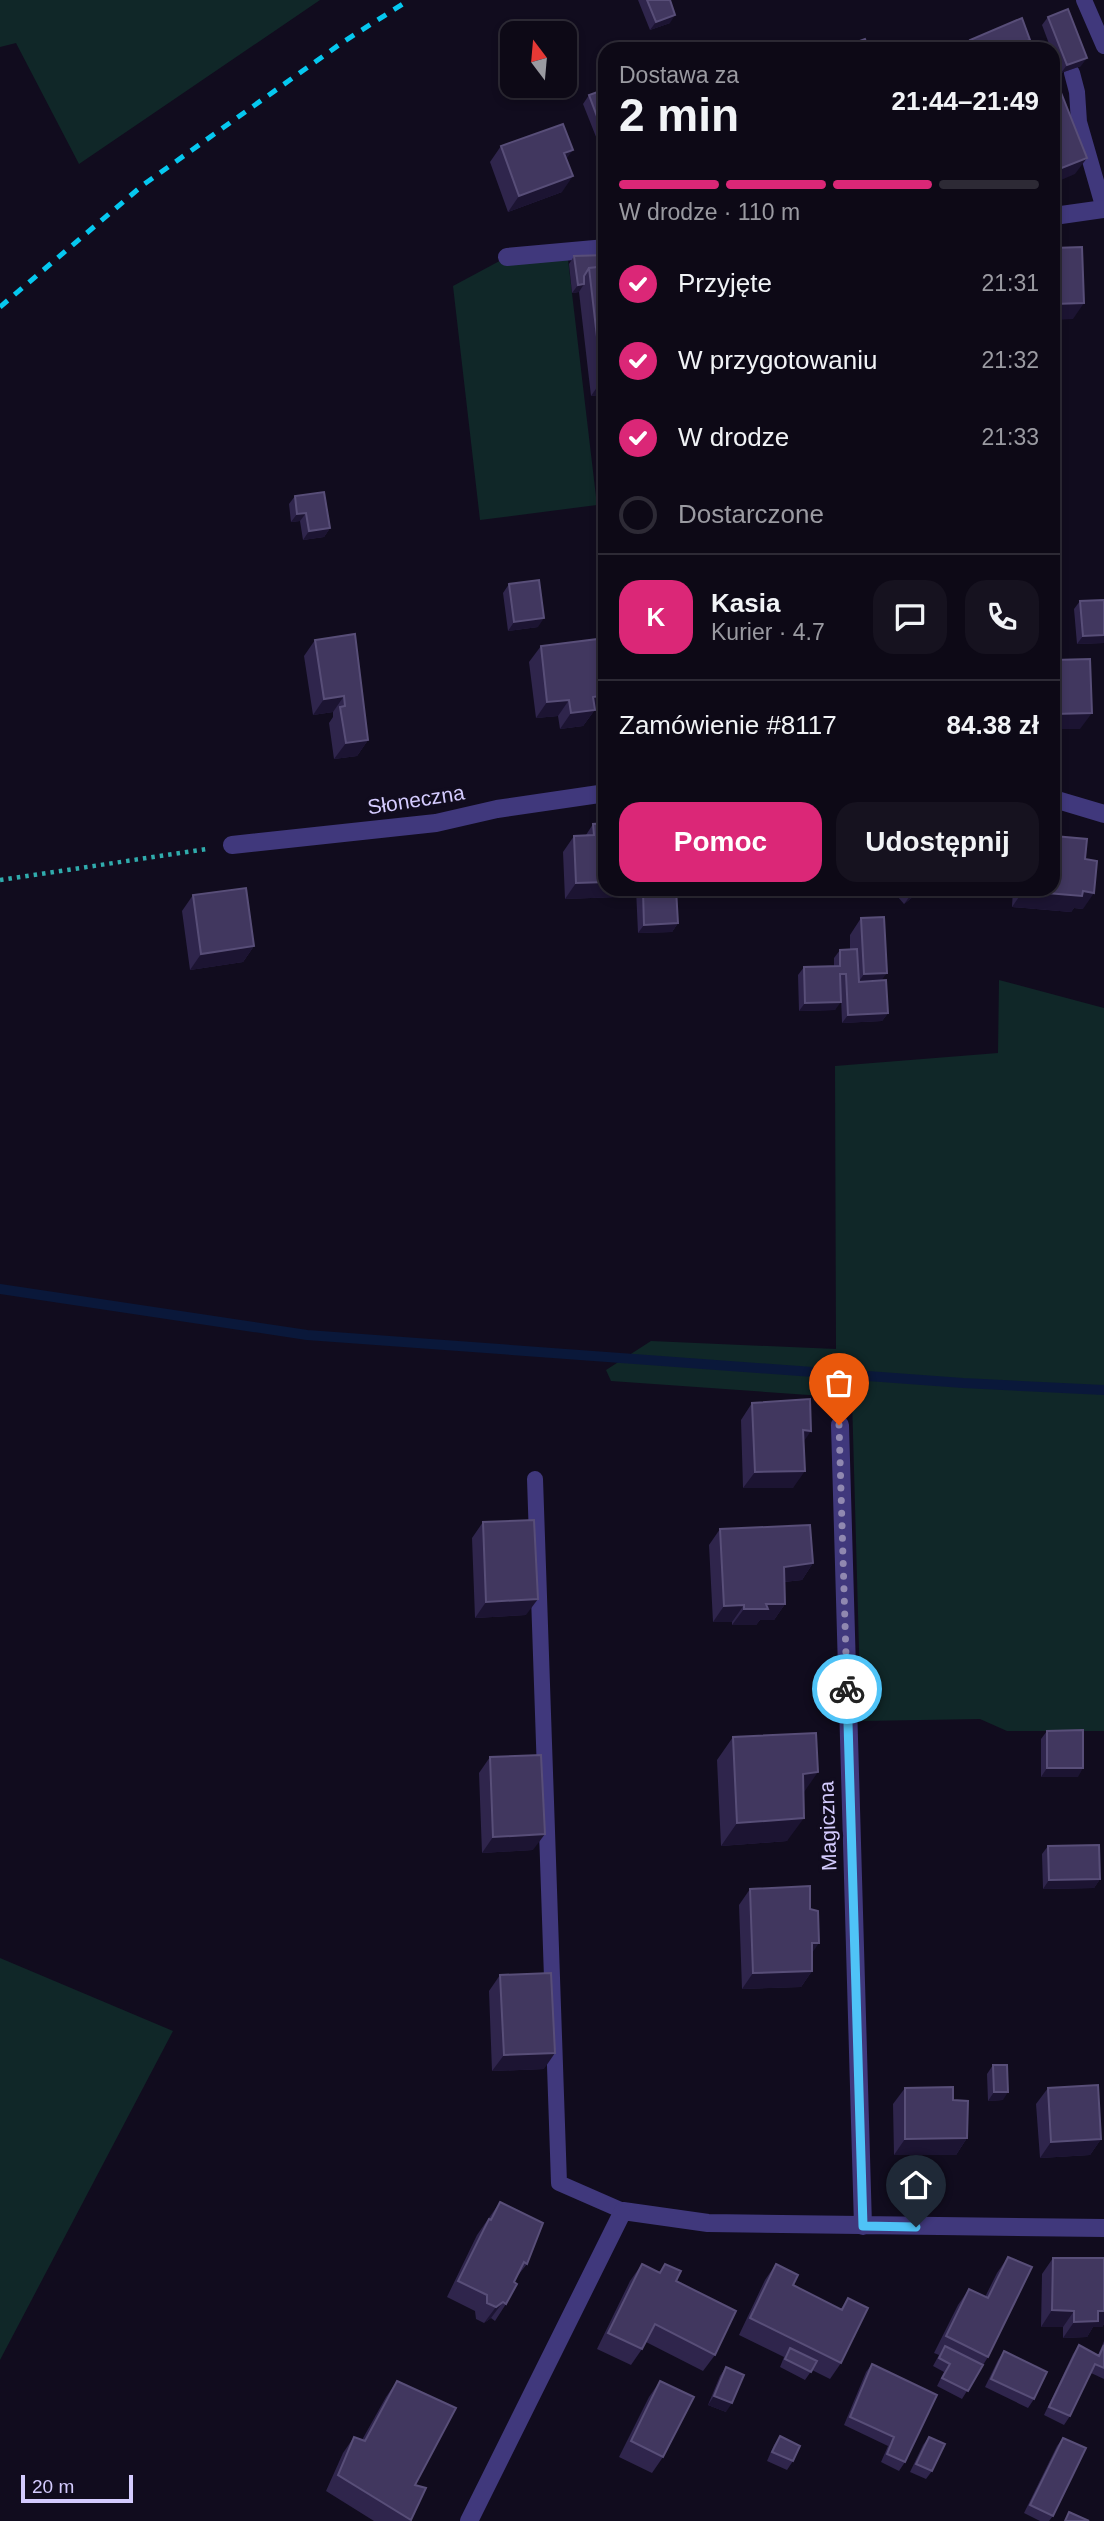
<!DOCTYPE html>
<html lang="pl">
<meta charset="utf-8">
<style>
body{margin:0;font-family:Arial,sans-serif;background:#16121f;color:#f1f3f6;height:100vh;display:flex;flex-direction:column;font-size:26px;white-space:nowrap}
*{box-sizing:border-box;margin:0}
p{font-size:23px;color:#9a9aa1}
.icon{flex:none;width:38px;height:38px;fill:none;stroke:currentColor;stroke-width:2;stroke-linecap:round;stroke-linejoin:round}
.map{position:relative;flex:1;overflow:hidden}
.drawer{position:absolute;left:598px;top:42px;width:462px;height:854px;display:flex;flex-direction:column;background:#0d0916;border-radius:21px;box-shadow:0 4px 10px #0003,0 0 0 2px #2d2a35}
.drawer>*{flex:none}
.needle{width:46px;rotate:344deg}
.buttons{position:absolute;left:500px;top:21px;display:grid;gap:14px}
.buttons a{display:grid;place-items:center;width:77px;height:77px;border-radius:14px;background:#0d0916;box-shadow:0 4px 10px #0003,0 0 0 2px #2d2a35;font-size:35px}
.scale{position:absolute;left:21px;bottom:18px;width:112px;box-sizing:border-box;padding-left:7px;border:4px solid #d4cbfe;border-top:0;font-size:19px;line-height:24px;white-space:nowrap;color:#d4cbfe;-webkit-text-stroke:5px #110c1e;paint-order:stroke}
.pin{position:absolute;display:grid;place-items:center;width:60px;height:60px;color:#fff;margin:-72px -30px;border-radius:50% 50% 50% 0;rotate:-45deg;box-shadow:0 0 7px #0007}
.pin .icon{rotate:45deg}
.courier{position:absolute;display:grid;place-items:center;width:70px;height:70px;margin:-35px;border:5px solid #4fc3f7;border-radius:50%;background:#fff;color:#222;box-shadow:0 2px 9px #0007}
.headline em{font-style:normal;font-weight:600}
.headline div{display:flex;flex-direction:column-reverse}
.headline{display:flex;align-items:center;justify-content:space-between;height:119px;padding:0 21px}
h1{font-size:46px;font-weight:600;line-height:52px}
.bar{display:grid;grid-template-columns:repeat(4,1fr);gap:10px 7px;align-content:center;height:84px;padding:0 21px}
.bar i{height:9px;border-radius:5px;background:#2d2a35}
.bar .active{background:#db2777}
.bar p{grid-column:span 4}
.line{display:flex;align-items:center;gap:18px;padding:0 21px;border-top:2px solid #2d2a35}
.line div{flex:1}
.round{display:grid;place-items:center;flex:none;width:74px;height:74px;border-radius:21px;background:#16121f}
ol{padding:0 21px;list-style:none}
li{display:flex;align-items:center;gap:21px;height:77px}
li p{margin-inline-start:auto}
li .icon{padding:7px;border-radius:50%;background:#db2777;color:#fff;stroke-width:4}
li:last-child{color:#9a9aa1}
li i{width:38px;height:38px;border:4px solid #2d2a35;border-radius:50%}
.action{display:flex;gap:14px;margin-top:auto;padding:14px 21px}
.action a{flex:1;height:80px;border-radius:21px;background:#db2777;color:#fff;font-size:28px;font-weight:600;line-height:80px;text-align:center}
.action a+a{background:#16121f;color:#f1f3f6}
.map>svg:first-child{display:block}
.green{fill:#102728}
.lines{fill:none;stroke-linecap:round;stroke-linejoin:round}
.stream{stroke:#0a183a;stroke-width:10}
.path{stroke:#30acad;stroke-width:4.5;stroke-dasharray:3.5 5;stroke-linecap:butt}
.lane{stroke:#40387c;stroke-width:16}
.street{stroke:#40387c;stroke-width:18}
.rail{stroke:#06c8ef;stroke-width:5;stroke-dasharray:10 9;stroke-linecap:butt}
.wall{fill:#2f254c}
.shaded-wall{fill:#1c1432}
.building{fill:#41375f;stroke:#584e78;stroke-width:2}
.done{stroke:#9088b0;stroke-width:7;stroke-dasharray:0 12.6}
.route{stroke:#4fc3f7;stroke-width:9}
.labels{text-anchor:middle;stroke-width:7;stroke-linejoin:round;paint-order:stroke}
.street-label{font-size:21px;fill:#d4cbfe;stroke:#110c1e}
</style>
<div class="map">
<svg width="1104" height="2521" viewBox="0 0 1104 2521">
<rect width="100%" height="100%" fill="#110c1e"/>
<!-- green -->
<path class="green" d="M0,0h320l-241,164 -63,-121 -16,4z
M567,251l30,254 -117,15 -27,-234 54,-29z
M999,980l105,28v723h-97l-27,-12 -119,2 -9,-323 -241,-17 -5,-11 45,-29 185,8 -1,-283 163,-13z
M0,1958l173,73 -173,329z"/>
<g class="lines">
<!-- stream -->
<path class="stream" d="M0,1289l307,46 656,48 141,7"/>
<!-- path -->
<path class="path" d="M0,880l207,-31"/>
<!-- lane -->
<path class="lane" d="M1084,0l20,46
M1072,73l5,19 2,30 25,87
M535,1479l24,704 64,28"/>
<!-- street -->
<path class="street" d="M1054,216l50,-7
M507,257l99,-9
M1054,799l50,15
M232,845l204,-22 61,-14 109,-16
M840,1425l23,801
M469,2521l154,-310 85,12 396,5"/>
<!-- rail -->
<path class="rail" d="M0,307l143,-122 200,-143 66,-42"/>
</g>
<!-- wall -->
<path class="wall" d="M638,0h32v23l-20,7z
M1048,17l33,49 -20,7 -7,-18v-6h-3l-9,-24z
M970,40h60l-6,8 -2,1h-58z
M606,89v73l-23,-58 6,-9z
M501,146l65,13 -4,33 -54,20 -18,-50z
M606,255v139l-15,2 -12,-104 -7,1 -3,-29 5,-8z
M295,496l35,32 -6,9 -21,3 -3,-19 -9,1 -2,-18z
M509,584l29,43 -30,4 -5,-38z
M1080,601l24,42 -27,1 -3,-35z
M315,640l53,100 -11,16 -23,3 -5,-36 4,-6v-5l-20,3 -9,-59z
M541,646l53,65 -11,15 -23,3 -2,-13 -22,2 -7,-56z
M593,824l24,73 -52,2 -2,-47 11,-16 12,-1z
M1085,859l-2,50 -9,-1 -3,4 -59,-5 1,-18h41z
M636,889h73l-5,7 -27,2 1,25 -6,9 -34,1z
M891,889h51l-3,4 -20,-1 -15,12z
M193,895l61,51 -11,16 -53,8 -8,-59z
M861,918l20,62 7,33 -6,8 -40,2 -1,-27 -6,14 -36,1 -1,-36 6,-8 30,-1v-8l6,-8 10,-1v-14z
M752,1403l51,40 -10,45h-50l-2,-68z
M483,1522l43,93 -51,3 -3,-80z
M720,1529l93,34 -11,17 -18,2 1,22 -11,16h-14l-4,5h-24v-3h-19l-4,-77z
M1047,1731l31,46h-37v-38z
M733,1737l71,55 -17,49 -66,5 -4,-86z
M490,1757l43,93 -51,3 -3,-80z
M1048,1846l52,33 -6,9 -51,1 -1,-35z
M750,1889l62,64v18l-11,16 -59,2 -3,-84z
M500,1975l44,94 -52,2 -3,-80z
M993,2065l10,35 -15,1 -1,-27z
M905,2088l48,12 14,38 -11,17h-62l-1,-51z
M1048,2088l53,51 -11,16 -50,3 -4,-54z
M500,2202l27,62 -12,15 -9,25 -11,17 -4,-3 -7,5 -8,-4 -1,-8 -28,-14 30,-62z
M1008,2257l-20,100 -26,42 -25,-13 7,-14 -11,-6 6,-11 -5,-2 24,-48 11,-16 16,8 12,-24z
M1053,2258h51v66l-2,3h-9l-6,10 -24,1v-11h-22l1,-53z
M642,2264l17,9 6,-9 11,17 39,74 -12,16 -57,-29 -4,7 -11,16 -34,-16 33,-68z
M776,2264l17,21 47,25 8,-12 -7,65 -11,16 -18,-9 -7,10 -25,-13 4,-10 -45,-22 26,-55z
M1104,2341v38l-13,-6 -21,43 -6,9 -20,-10 29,-61 6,-9 19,10z
M1004,2351l30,48 -6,9 -43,-21 13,-27z
M872,2364l33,98 -6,9 -18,-9 7,-16 -44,-21 22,-53z
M726,2367v45l-18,-7 12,-29z
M397,2381l18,104 11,3 -16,33h-36l-48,-30 17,-38 11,-16 8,3 24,-43z
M660,2381l3,76 -11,16 -33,-16 30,-60z
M780,2436l13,25 -6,9 -20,-9 7,-16z
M929,2437l3,34 -6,8 -16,-7 13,-27z
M1063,2438l-10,78 -4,5h-9l-16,-8 33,-67z"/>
<!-- shaded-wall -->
<path class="shaded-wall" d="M675,15l-5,8 -20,7 6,-8z
M1030,40l-6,8 -18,1z
M1087,58l-6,8 -20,7 6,-8z
M573,150l-12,16 3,-13z
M1087,158l-12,16 -21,9v-12z
M573,176l-11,16 -54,20 11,-16z
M584,284l-5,8 -7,1 6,-8z
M1084,303l-11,16 -19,1v-16z
M606,379v15l-15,2 11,-16z
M306,513l-6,8 -9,1 6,-8z
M330,528l-6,9 -21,3 6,-9z
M544,618l-6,9 -30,4 6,-9z
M1104,635v8l-27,1 6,-8z
M606,695v15l-12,1 -11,15 -23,3 11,-16 22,-16z
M344,696l-11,16 -20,3 11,-16z
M569,700l-11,16 -22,2 11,-16z
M1092,713l-12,16h-26v-15z
M368,740l-11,16 -23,3 12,-16z
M606,882v7h16l-5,8 -52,2 11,-16z
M644,889h65l-5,7 -61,3v-8z
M755,889h60l-2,3 -62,3z
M918,889h24l-3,4 -20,-1 -15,12 6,-8z
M1023,891h60l11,2 -11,16 -9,-1 -3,4 -59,-5z
M678,923l-6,9 -34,1 6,-8z
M254,946l-11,16 -53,8 11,-16z
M887,973l-12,16 -22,1 11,-16z
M841,1002l-6,8 -36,1 6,-8z
M888,1013l-6,8 -40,2 6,-8z
M803,1430l8,1 -11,16z
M805,1471l-12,17h-50l12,-16z
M813,1563l-11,17 -29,3 11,-16z
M538,1599l-12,16 -51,3 11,-16z
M766,1604h19l-11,16h-14l-4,5h-24l12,-16z
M744,1605l-12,17h-19l11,-16z
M1047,1768h36l-5,9h-37z
M818,1772l-16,23 1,-21z
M804,1818l-17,23 -66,5 16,-23z
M545,1834l-12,16 -51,3 11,-16z
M1100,1879l-6,9 -51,1 6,-9z
M812,1943h7l-11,16z
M812,1971l-11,16 -59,2 11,-16z
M555,2053l-11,16 -52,2 12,-16z
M994,2092h14l-5,8 -15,1z
M967,2138l-11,17h-62l11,-16z
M1101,2139l-11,16 -50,3 11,-16z
M503,2302l-12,16 -7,5 12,-16z
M1052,2310l22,1 -11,16h-22z
M1098,2311h6v13l-2,3h-9l-6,10 -24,1 11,-16z
M714,2396l18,7 -6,9 -18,-7z"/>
<!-- building -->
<path class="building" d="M647,0h23l5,15 -19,7z
M1068,9l19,49 -20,7 -19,-48z
M1022,18l8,22 -24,9h-33l-3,-9z
M865,39l4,10h-31z
M1054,75l33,83 -33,13z
M606,89v22l-2,1 -6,7 -9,-24z
M563,124l10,26 -9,3 9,23 -54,20 -18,-50z
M1082,247l2,56 -30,1v-56z
M606,255v11l-17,2 -5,8v8l-6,1 -4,-29z
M606,266v113l-4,1 -13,-112z
M324,492l6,36 -21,3 -3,-18 -9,1 -2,-18z
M539,580l5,38 -30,4 -5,-38z
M1104,600v35l-21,1 -3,-35z
M355,634l13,106 -22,3 -6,-36 5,-1 -1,-10 -20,3 -9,-59z
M606,638v57l-13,2 2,13 -24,3 -2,-13 -22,2 -6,-56z
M1090,659l2,54 -38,1v-54z
M606,823v59l-30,1 -2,-47 20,-1 -1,-11z
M1054,836l33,3 -2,20 12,2 -3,32 -11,-2 -1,5 -59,-5v-2h31z
M246,888l8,58 -53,8 -8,-59z
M676,889l2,34 -34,2 -1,-34z
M904,889h14l-8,7z
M884,917l3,56 -23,1 -3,-56z
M857,949l2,33 27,-2 2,33 -40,2 -2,-41h-6l1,28 -36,1 -1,-36 36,-1v-16z
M810,1399l1,32 -8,-1 2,41 -50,1 -3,-69z
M534,1520l4,79 -52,3 -3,-80z
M810,1525l3,38 -29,4 1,37h-19l2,5h-24v-4l-20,1 -4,-77z
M1083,1730v38h-36v-37z
M816,1733l2,39 -15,2 1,44 -67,5 -4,-86z
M541,1755l4,79 -52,3 -3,-80z
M1099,1845l1,34 -51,1 -1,-34z
M810,1886v23l8,2 1,32h-7v28l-59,2 -3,-84z
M551,1973l4,80 -51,2 -4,-80z
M993,2065h14l1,27h-14z
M1098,2085l3,54 -50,3 -3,-54z
M953,2087v13l15,1 -1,37 -62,1v-51z
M500,2202l43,21 -16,41 -3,-2 -10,20 3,2 -11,20 -3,-2 -7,5 -9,-4v-8l-29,-14 31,-62 2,1z
M1008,2257l24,10 -44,90 -42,-21 23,-47 19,9z
M1053,2258h51v53h-6v10l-24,1v-11l-22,-1z
M642,2264l18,9 5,-9 16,7 -5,10 60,30 -21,44 -60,-31 -13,25 -34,-16z
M776,2264l22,11 -5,10 49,25 6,-12 20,10 -27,55 -91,-45z
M1079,2345l20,11 5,-11v23l-9,-4 -25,52 -21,-9z
M945,2346l38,19 -15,26 -26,-13 8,-14 -11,-6z
M790,2348l27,13 -6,11 -26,-13z
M1004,2351l43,21 -13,27 -43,-20z
M872,2364l65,31 -32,67 -18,-8 7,-17 -44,-20z
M726,2367l18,8 -12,28 -18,-7z
M397,2381l59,27 -41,77 11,3 -15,32 -73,-45 16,-38 11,4z
M660,2381l34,16 -31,60 -32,-16z
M780,2436l20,10 -7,15 -21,-9z
M929,2437l16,7 -13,27 -16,-7z
M1063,2438l23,10 -33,68 -23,-11z
M1069,2512l20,9h-24z"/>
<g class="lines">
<!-- done -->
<path class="done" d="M839,1425l8,264"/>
<!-- route -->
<path class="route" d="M847,1689l16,537 53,1"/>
</g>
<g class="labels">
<!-- street labels -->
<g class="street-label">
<text transform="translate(416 800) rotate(-9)" y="7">Słoneczna</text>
<text transform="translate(828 1826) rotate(-92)" y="7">Magiczna</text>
</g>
</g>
</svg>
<div class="buttons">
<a><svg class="needle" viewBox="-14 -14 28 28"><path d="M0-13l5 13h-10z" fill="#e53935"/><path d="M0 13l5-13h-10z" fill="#9a9aa1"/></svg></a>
</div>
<div class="scale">20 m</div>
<div class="pin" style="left:839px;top:1425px;background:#ea580c"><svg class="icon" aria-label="bag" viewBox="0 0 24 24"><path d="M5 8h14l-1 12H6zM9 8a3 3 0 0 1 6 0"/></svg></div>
<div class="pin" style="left:916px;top:2227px;background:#1f2937"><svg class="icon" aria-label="home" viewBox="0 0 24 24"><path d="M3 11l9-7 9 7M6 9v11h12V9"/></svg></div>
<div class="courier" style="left:847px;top:1689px"><svg class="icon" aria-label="bike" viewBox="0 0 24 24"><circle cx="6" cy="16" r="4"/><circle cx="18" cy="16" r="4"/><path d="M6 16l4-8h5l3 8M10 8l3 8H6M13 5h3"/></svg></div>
<section class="drawer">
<div class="headline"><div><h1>2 min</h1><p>Dostawa za</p></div><em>21:44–21:49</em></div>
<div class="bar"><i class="active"></i><i class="active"></i><i class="active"></i><i></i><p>W drodze · 110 m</p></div>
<ol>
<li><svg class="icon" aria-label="check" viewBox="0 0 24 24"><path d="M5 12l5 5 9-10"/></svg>Przyjęte<p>21:31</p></li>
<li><svg class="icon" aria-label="check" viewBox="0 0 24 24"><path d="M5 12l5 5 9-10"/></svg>W przygotowaniu<p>21:32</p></li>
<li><svg class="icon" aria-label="check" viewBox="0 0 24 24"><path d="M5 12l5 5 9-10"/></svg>W drodze<p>21:33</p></li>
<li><i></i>Dostarczone</li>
</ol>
<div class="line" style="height:126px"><b class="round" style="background:#db2777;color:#fff">K</b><div><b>Kasia</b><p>Kurier · 4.7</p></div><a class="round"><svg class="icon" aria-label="chat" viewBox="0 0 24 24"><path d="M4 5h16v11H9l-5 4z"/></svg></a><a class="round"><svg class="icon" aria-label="phone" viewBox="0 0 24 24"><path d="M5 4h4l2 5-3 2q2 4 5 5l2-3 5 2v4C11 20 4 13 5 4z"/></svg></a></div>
<div class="line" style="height:91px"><div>Zamówienie #8117</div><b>84.38 zł</b></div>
<div class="action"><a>Pomoc</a><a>Udostępnij</a></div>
</section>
</div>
